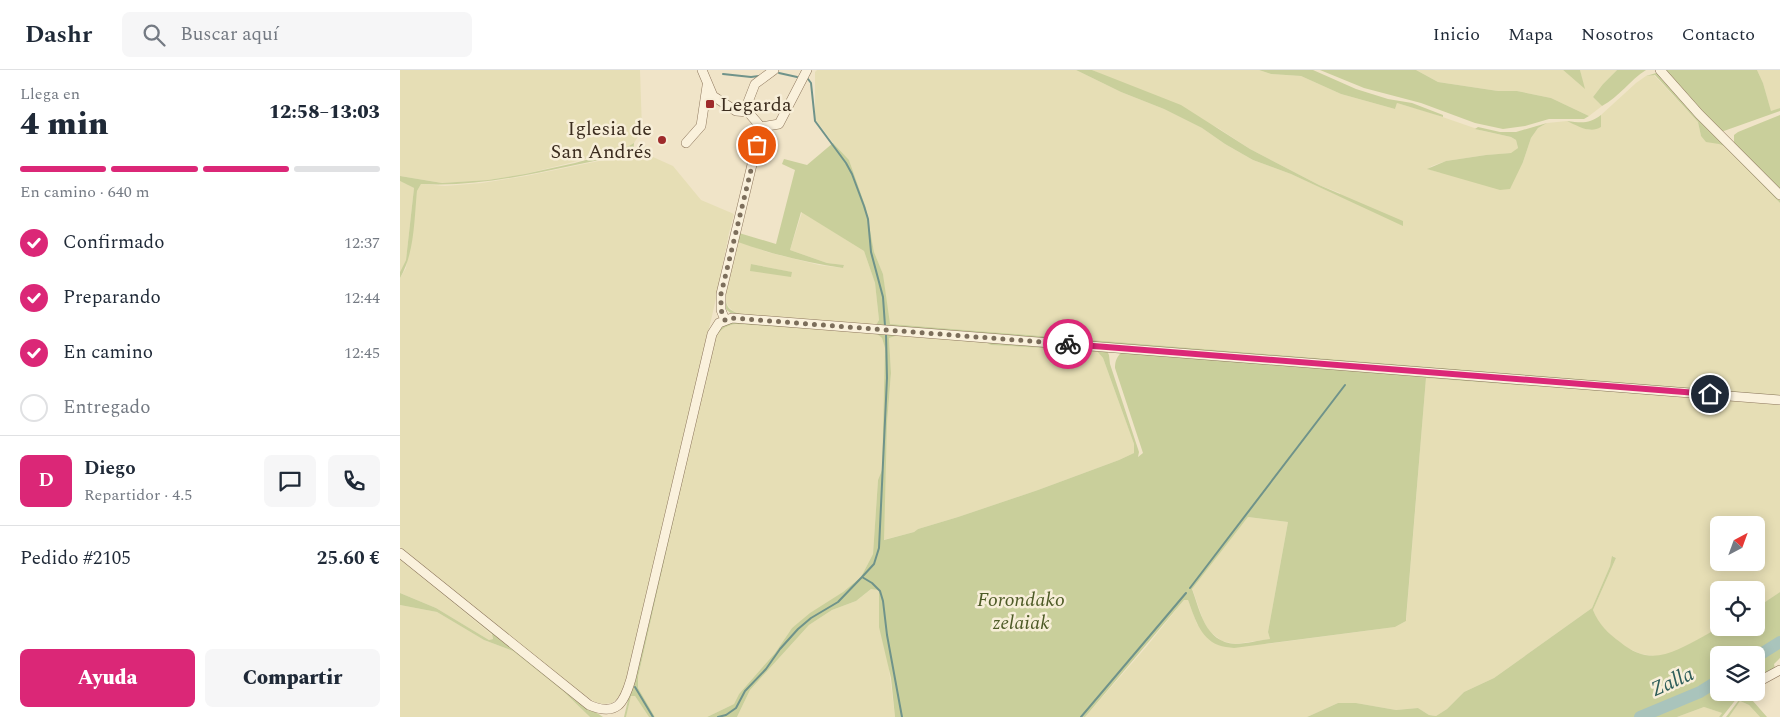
<!DOCTYPE html>
<html lang="es">
<meta charset="utf-8">
<style>
body{margin:0;font-family:Spectral,serif;background:#f6f6f7;color:#1f2937;height:100vh;display:flex;flex-direction:column;font-size:19px;white-space:nowrap}
*{box-sizing:border-box;margin:0}
p{font-size:16px;color:#747a83}
.icon{flex:none;width:28px;height:28px;fill:none;stroke:currentColor;stroke-width:2;stroke-linecap:round;stroke-linejoin:round}
.map{position:relative;flex:1;overflow:hidden}
.side{display:flex;flex-direction:column;background:#fff;width:400px}
.side>*{flex:none}
.needle{width:32px;rotate:41deg}
.buttons{position:absolute;left:1310px;top:446px;display:grid;gap:10px}
.buttons a{display:grid;place-items:center;width:55px;height:55px;border-radius:8px;background:#fff;box-shadow:0 2px 12px #0003;font-size:25px}
.pin{position:absolute;display:grid;place-items:center;width:42px;height:42px;color:#fff;margin:-21px;border:2px solid #fff;border-radius:50%;box-shadow:0 1px 5px #0007}
.courier{position:absolute;display:grid;place-items:center;width:50px;height:50px;margin:-25px;border:4px solid #db2777;border-radius:50%;background:#fff;color:#222;box-shadow:0 1px 6px #0007}
.summary em{font-style:normal;font-weight:800}
.summary div{display:flex;flex-direction:column-reverse}
.summary{display:flex;align-items:center;justify-content:space-between;height:85px;padding:0 20px}
h1{font-size:32px;font-weight:800;line-height:38px}
.bar{display:grid;grid-template-columns:repeat(4,1fr);gap:8px 5px;align-content:center;height:60px;padding:0 20px}
.bar i{height:6px;border-radius:4px;background:#e0e1e3}
.bar .on{background:#db2777}
.bar p{grid-column:span 4}
.line{display:flex;align-items:center;gap:12px;padding:0 20px;border-top:1px solid #e0e1e3}
.line div{flex:1}
.round{display:grid;place-items:center;flex:none;width:52px;height:52px;border-radius:8px;background:#f6f6f7}
ol{padding:0 20px;list-style:none}
li{display:flex;align-items:center;gap:15px;height:55px}
li p{margin-inline-start:auto}
li .icon{padding:5px;border-radius:50%;background:#db2777;color:#fff;stroke-width:4}
li:last-child{color:#747a83}
li i{width:28px;height:28px;border:2px solid #e0e1e3;border-radius:50%}
.action{display:flex;gap:10px;margin-top:auto;padding:10px 20px}
.action a{flex:1;height:58px;border-radius:8px;background:#db2777;color:#fff;font-size:20px;font-weight:800;line-height:58px;text-align:center}
.action a+a{background:#f6f6f7;color:#1f2937}
header{display:flex;align-items:center;gap:30px;box-sizing:border-box;height:70px;padding:0 25px;background:#fff;border-bottom:1px solid #e0e1e3}
header strong{font-size:24px}
nav{display:flex;gap:28px;margin-inline-start:auto;font-size:18px}
.search{width:350px;height:45px;background:#f6f6f7;display:flex;align-items:center;gap:12px;box-sizing:border-box;padding:0 18px;border-radius:8px;color:#747a83;font-size:19px}
main{display:flex;flex:1;min-height:0}
.map>svg:first-child{display:block}
.farmland{fill:#e6deb5;fill-rule:evenodd}
.green{fill:#c9cf9b;fill-rule:evenodd}
.lines{fill:none;stroke-linecap:round;stroke-linejoin:round}
.stream{stroke:#6f938a;stroke-width:2}
.river{stroke:#a9c4bc;stroke-width:12}
.minor-casing{stroke:#8d765c;stroke-width:10}
.minor{stroke:#faf1dc;stroke-width:9}
.done{stroke:#7c6e5b;stroke-width:5;stroke-dasharray:0 9}
.route{stroke:#db2777;stroke-width:6}
.poi-dot{fill:#9e2a2b;stroke:#f7eed8;stroke-width:2}
.labels{text-anchor:middle;stroke-width:5;stroke-linejoin:round;paint-order:stroke}
.poi-label{font-size:20px;fill:#3d2e20;stroke:#f7eed8;text-anchor:start}
.park-label{font-size:20px;font-style:italic;fill:#4d5a26;stroke:#f7eed8}
.water-label{font-size:21px;font-style:italic;fill:#2f5d5a;stroke:#f7eed8}
</style>
<header>
<strong>Dashr</strong>
<div class="search"><svg class="icon" aria-label="search" viewBox="0 0 24 24"><circle cx="10" cy="10" r="6"/><path d="M15 15l6 6"/></svg>Buscar aquí</div>
<nav><a>Inicio</a><a>Mapa</a><a>Nosotros</a><a>Contacto</a></nav>
</header>
<main>
<section class="side">
<div class="summary"><div><h1>4 min</h1><p>Llega en</p></div><em>12:58–13:03</em></div>
<div class="bar"><i class="on"></i><i class="on"></i><i class="on"></i><i></i><p>En camino · 640 m</p></div>
<ol>
<li><svg class="icon" aria-label="check" viewBox="0 0 24 24"><path d="M5 12l5 5 9-10"/></svg>Confirmado<p>12:37</p></li>
<li><svg class="icon" aria-label="check" viewBox="0 0 24 24"><path d="M5 12l5 5 9-10"/></svg>Preparando<p>12:44</p></li>
<li><svg class="icon" aria-label="check" viewBox="0 0 24 24"><path d="M5 12l5 5 9-10"/></svg>En camino<p>12:45</p></li>
<li><i></i>Entregado</li>
</ol>
<div class="line" style="height:90px"><b class="round" style="background:#db2777;color:#fff">D</b><div><b>Diego</b><p>Repartidor · 4.5</p></div><a class="round"><svg class="icon" aria-label="chat" viewBox="0 0 24 24"><path d="M4 5h16v11H9l-5 4z"/></svg></a><a class="round"><svg class="icon" aria-label="phone" viewBox="0 0 24 24"><path d="M5 4h4l2 5-3 2q2 4 5 5l2-3 5 2v4C11 20 4 13 5 4z"/></svg></a></div>
<div class="line" style="height:65px"><div>Pedido #2105</div><b>25.60 €</b></div>
<div class="action"><a>Ayuda</a><a>Compartir</a></div>
</section>
<div class="map">
<svg width="1380" height="647" viewBox="0 0 1380 647">
<rect width="100%" height="100%" fill="#f0e4c8"/>
<!-- farmland -->
<path class="farmland" d="M0,0h240l2,60 -8,13 -12,7 -97,24 -37,6 -46,3 -42,-7z
M417,0h259l45,22 43,17 38,19 23,16 28,16 38,14 48,22 1,-3 -21,-8 -69,-36 -32,-21 -126,-58h167l12,4 30,2 40,18 54,15 2,-6 34,10 52,18 28,6 5,3 2,8 -6,5 -26,2 -40,6 -14,5 -4,3 13,4 82,-11 8,-24 7,-10 9,-5 20,-2 22,9 12,-3v-12l35,-32 10,-7 8,-1 44,47 3,14 23,10 56,57v192l-891,-71 -6,-50 -9,-22 -8,-44 -17,-48 -16,-17 -18,-24v-47z
M1016,0h147l21,18 -4,-18h37l-14,14 -10,13 9,9 -13,10 -38,-18 -34,-7h-19l-60,-9z
M1357,0h23v38l-9,4 -8,-29z
M233,84l20,3 20,9 28,34 33,14 -5,19 -14,70 -89,382 -5,10 -9,8 -9,1 -8,-2 -18,-12 -177,-143v-269l6,-10 11,-77 4,-7 24,2 37,-3 44,-7z
M0,111l14,7 -8,72 -6,12z
M402,142l62,39 11,32 4,37 -3,5 -135,-11 -8,-3 -5,-5 -3,-9 13,-56 29,11 52,13 24,3 1,-3 -17,-2 -37,-13zM351,194l40,8 1,1 -41,-2z
M336,254l140,9 6,5 3,9 -3,123 -4,10 -5,74 -12,23 -18,15 -51,36 -17,25 -36,41 -5,10 -27,13h-52l-17,-29v-11l76,-336 4,-9 8,-6z
M498,265l89,8 4,2 106,6 6,7 31,86v9l-15,7 -81,30 -80,27 -40,12 -4,3 -31,8 4,-117 4,-50 -2,-36z
M1026,308l354,26v188l-24,16v-18h-37v38h1l-43,23 -17,6 -19,-3 -16,-7 -21,-18 -7,-10 -4,-9 23,-52 -3,-2 -3,10 -18,42 -98,70 -30,14 -17,17 -11,7 -7,-1 -11,-7 -22,2 -40,-7h-18l-31,14h-222l62,-71 37,-46h4l9,24 21,21 49,-1 128,-17 11,-6zM1319,455h37v37h-37z
M848,447l40,5 -20,110 2,7 -35,5 -13,-3 -13,-10 -6,-11 -11,-32z
M0,489l92,76 1,4 -4,1 -53,-32 -36,-15z
M471,519h8l16,128h-158l13,-27 59,-65 23,-15 24,-9z
M0,535l37,7 47,28 29,11 50,40 27,26h-190z
M231,626h4l14,21h-23z
M1340,631l9,4 11,12h-31z
M1304,637l18,6 -3,4h-42z"/>
<!-- green -->
<path class="green" d="M676,0h16l89,35 69,44 69,36 84,36v5l-112,-52 -38,-14 -28,-16 -23,-16 -38,-19 -43,-17z
M859,0h54l43,19 32,10 24,4 31,12v2l-46,-14 -2,6 -54,-15 -40,-18 -30,-2z
M920,0h96l22,12 60,9h19l34,7 38,18 -5,3h-35l-24,7 -22,3 -28,-6 -54,-20 -57,-15z
M1163,0h17l5,19z
M1217,0h29c-16,10 -27,27 -44,36l-9,-9 10,-13z
M1265,0h92l6,13 8,28 9,-3v3l-59,21z
M1256,3l5,2 53,59 66,66v3l-56,-57 -5,-2 -13,-2 -5,-6 -3,-14 -43,-47 -9,1z
M1201,45v12c-11,7 -23,-1 -34,-6 15,2 22,3 34,-6z
M1380,45v77l-43,-43 -3,-7v-7l4,-3z
M1147,53l-9,5 -7,10 -8,24 -13,27 -10,1 -73,-21 19,-8 40,-6 25,-2 7,-5 -2,-8 -5,-3 -36,-8 3,-2 22,5h16z
M234,73l-1,11c-71,11 -139,34 -212,30l-4,7c-3,29 -2,61 -17,87v-6l6,-12 8,-72 -14,-7v-5l42,7 46,-3 37,-6 50,-11 47,-13z
M433,73l16,17 17,48 8,44 9,22 7,50 890,71v2l-1048,-83c-3,-2 -7,-5 -8,-9 -4,-14 10,-56 15,-72l37,11 19,-74 -13,-6 2,-5 23,6zM401,142l63,39 11,32 4,37 -3,5 -135,-11c-4,-1 -10,-3 -13,-7 -7,-11 5,-46 7,-58l3,-7c34,12 69,21 105,26l1,-3 -17,-2 -37,-13z
M351,194l41,8 -1,5 -41,-6z
M337,251l370,30 2,4 1,9 29,88 -1,5 5,-4 -28,-85c0,-7 2,-12 8,-17l573,47 -270,-20 -20,241v2l-11,6 -161,21c-5,-1 -11,-1 -16,-3 -18,-7 -24,-29 -30,-45h-4l-99,117h-190l-4,-39 -12,-51v-37l-8,-1 -15,12 -24,9 -23,15 -59,65 -13,27h-30l27,-13 5,-10 36,-41 17,-25 18,-15 33,-21 18,-15 12,-23 5,-74 4,-10 3,-122 -3,-10 -6,-5 -140,-9c-12,2 -17,6 -22,17l-76,336v11l17,29h-6l-14,-21h-4l-5,21h-2l90,-381 7,-10zM498,265l89,8 4,2 106,6 6,7 31,86v9l-15,7 -81,30 -80,27 -40,12 -4,3 -30,8 3,-117 4,-50 -2,-35zM848,447l40,5 -20,110 2,7c-11,1 -24,5 -35,5 -30,-2 -35,-33 -43,-55z
M0,486l179,145 24,16h-13l-27,-26 -50,-40 -29,-11 -47,-28 -37,-7v-12l36,15 53,32 4,-1 -1,-5 -92,-75z
M1212,486l4,2 -23,52c6,15 15,23 27,32 31,26 54,10 84,-6 6,-3 12,-8 17,-8 11,-2 24,0 35,0v-20l24,-16v66l-6,6 1,5 -19,10v-24h-37v37l22,1 -19,24h-3l3,-4 -18,-6 -27,10h-370l31,-14h18l40,7 22,-2 11,7 7,1 11,-7 17,-17 30,-14 98,-70 18,-42z
M1345,622l22,25h-7l-11,-12 -9,-4 -11,16h-3z"/>
<g class="lines">
<!-- stream -->
<path class="stream" d="M379,3l18,4
M323,4l28,3 8,-1
M408,9l3,4 4,38 31,42 6,11 12,32 4,13 3,33 12,45 2,29
M486,264l1,44 -8,170 -5,16 -12,13 10,6 8,8 3,10 4,34 15,82
M790,518l155,-203
M235,617l18,30
M318,647l8,-2 10,-7 9,-17 21,-22 14,-20 18,-20 13,-11 27,-16 24,-25
M681,647l105,-124"/>
<!-- river -->
<path class="river" d="M1356,587l24,-15
M1240,647l60,-25 19,-12"/>
<!-- minor casing -->
<g class="minor-casing">
<path id="minor" d="M302,0l11,26 23,15 12,1 13,15
M1260,0l39,44 81,81
M348,42v-10l7,-18 19,-14
M286,73l15,-17 6,-40
M325,250l-4,-10v-16l40,-167 18,-3 28,-54
M0,483l189,152c28,12 35,-2 42,-26l81,-345 7,-11 13,-5 1048,82
M1356,613l24,-13
M1343,623v-1"/>
</g>
<!-- minor -->
<use href="#minor" class="minor"/>
</g>
<g class="lines">
<!-- done -->
<path class="done" d="M357,75l-36,149v16l4,10 7,-2 336,26"/>
<!-- route -->
<path class="route" d="M668,274l642,50"/>
</g>
<!-- markers -->
<g class="poi-dot">
<rect x="305" y="29" width="10" height="10" rx="2.5"/>
<circle cx="262" cy="70" r="5"/>
</g>
<g class="labels">
<!-- poi labels -->
<g class="poi-label">
<text x="320" y="41">Legarda</text>
<text x="252" y="65" text-anchor="end">Iglesia de<tspan x="252" dy="23">San Andrés</tspan></text>
</g>
<!-- park labels -->
<g class="park-label">
<text x="621" y="536">Forondako<tspan x="621" dy="23">zelaiak</tspan></text>
</g>
<!-- water labels -->
<g class="water-label">
<text transform="translate(1272 611) rotate(-24)" y="7">Zalla</text>
</g>
</g>
</svg>
<div class="buttons">
<a><svg class="needle" viewBox="-14 -14 28 28"><path d="M0-13l5 13h-10z" fill="#e53935"/><path d="M0 13l5-13h-10z" fill="#747a83"/></svg></a>
<a><svg class="icon" aria-label="locate" viewBox="0 0 24 24"><circle cx="12" cy="12" r="6"/><path d="M12 2v4M12 18v4M2 12h4M18 12h4"/></svg></a>
<a><svg class="icon" aria-label="layers" viewBox="0 0 24 24"><path d="M12 4l9 5-9 5-9-5zM3 14l9 5 9-5"/></svg></a>
</div>
<div class="pin" style="left:357px;top:75px;background:#ea580c"><svg class="icon" aria-label="bag" viewBox="0 0 24 24"><path d="M5 8h14l-1 12H6zM9 8a3 3 0 0 1 6 0"/></svg></div>
<div class="pin" style="left:1310px;top:324px;background:#1f2937"><svg class="icon" aria-label="home" viewBox="0 0 24 24"><path d="M3 11l9-7 9 7M6 9v11h12V9"/></svg></div>
<div class="courier" style="left:668px;top:274px"><svg class="icon" aria-label="bike" viewBox="0 0 24 24"><circle cx="6" cy="16" r="4"/><circle cx="18" cy="16" r="4"/><path d="M6 16l4-8h5l3 8M10 8l3 8H6M13 5h3"/></svg></div>
</div>
</main>
